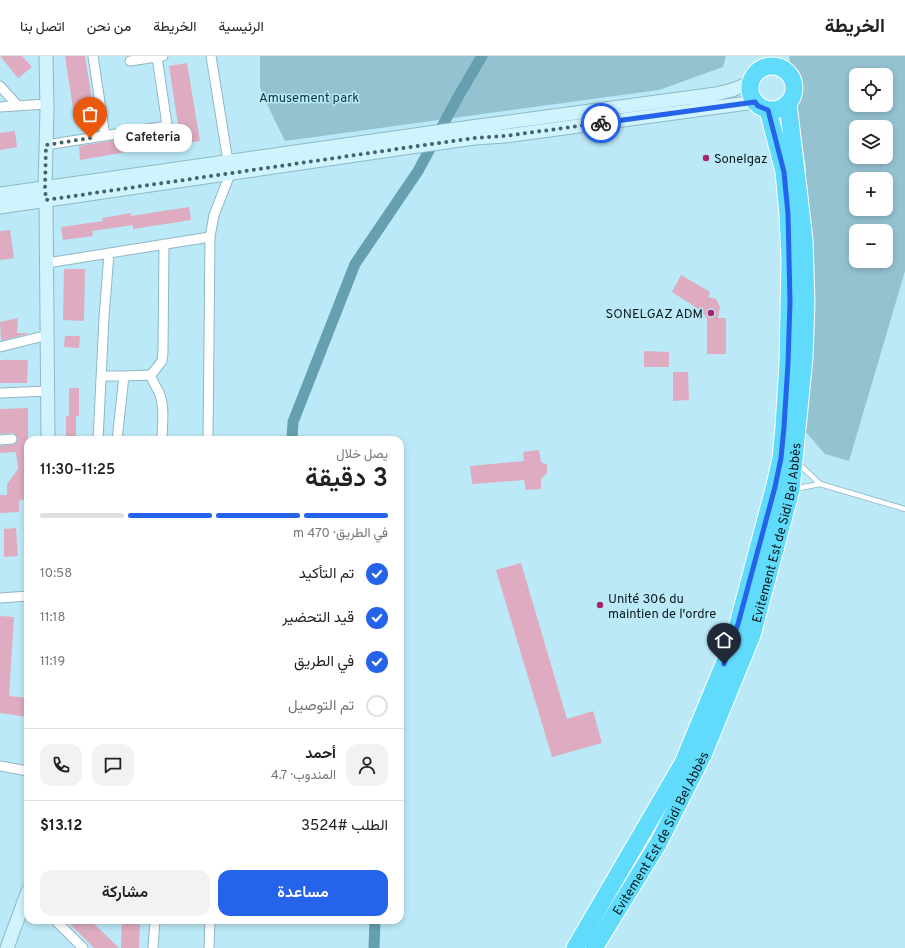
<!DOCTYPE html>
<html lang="ar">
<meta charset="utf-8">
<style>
body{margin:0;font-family:Overpass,Vazirmatn,sans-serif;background:#f2f2f2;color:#222;direction:rtl;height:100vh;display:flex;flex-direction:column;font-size:15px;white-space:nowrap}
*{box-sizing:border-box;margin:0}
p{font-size:13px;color:#767676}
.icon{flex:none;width:22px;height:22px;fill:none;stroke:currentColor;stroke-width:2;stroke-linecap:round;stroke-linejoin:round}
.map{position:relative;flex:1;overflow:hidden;direction:ltr}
.side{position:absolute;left:24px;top:380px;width:380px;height:488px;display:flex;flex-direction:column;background:#fff;border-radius:12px;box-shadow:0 2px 6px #0003;direction:rtl}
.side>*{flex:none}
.tools{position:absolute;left:849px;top:12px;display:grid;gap:8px}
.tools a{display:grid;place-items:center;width:44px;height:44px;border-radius:8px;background:#fff;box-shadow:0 2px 6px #0003;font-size:20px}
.pin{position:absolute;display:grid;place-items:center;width:34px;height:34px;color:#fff;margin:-41px -17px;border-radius:50% 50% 50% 0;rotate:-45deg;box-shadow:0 0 4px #0007}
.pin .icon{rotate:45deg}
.courier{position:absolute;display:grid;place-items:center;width:40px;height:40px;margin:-20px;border:3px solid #2563eb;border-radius:50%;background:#fff;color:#222;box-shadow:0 1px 5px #0007}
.bubble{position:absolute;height:28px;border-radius:12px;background:#fff;box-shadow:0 2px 6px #0003;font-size:13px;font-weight:600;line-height:28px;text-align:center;direction:rtl}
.summary em{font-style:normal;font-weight:600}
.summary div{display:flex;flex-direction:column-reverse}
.summary{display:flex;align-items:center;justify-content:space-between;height:68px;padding:0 16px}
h1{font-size:26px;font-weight:600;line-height:30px}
.bar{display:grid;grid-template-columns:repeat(4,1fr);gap:6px 4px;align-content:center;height:48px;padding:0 16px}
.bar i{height:5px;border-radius:3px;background:#e0e0e0}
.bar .selected{background:#2563eb}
.bar p{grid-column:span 4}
.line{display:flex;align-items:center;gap:10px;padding:0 16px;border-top:1px solid #e0e0e0}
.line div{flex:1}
.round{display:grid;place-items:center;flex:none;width:42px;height:42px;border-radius:12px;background:#f2f2f2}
ol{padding:0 16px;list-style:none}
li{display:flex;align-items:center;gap:12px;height:44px}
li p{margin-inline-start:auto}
li .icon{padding:4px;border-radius:50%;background:#2563eb;color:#fff;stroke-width:4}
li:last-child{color:#767676}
li i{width:22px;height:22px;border:2px solid #e0e0e0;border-radius:50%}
.action{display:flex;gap:8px;margin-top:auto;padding:8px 16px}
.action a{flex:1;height:46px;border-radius:12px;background:#2563eb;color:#fff;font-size:16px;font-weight:600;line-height:46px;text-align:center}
.action a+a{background:#f2f2f2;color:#222}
header{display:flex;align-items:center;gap:24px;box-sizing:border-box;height:56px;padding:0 20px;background:#fff;border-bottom:1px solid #e0e0e0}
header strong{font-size:19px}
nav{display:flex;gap:22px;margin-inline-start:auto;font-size:14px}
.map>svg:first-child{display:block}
.green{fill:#95c2d0;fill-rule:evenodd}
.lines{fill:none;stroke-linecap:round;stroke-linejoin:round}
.canal{stroke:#659fb0;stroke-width:11}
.building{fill:#deabc0}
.lane-casing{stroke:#8db8c5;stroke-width:6}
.street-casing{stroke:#8db8c5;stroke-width:11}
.secondary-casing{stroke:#8db8c5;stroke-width:15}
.highway-casing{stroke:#fff;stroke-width:19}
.lane{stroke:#fff;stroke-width:4.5}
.street{stroke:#fff;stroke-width:9}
.secondary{stroke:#cff4fe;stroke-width:13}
.highway{stroke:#60dbfc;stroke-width:17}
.done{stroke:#47626a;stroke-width:4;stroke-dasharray:0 7.2}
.route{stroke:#2563eb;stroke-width:5}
.poi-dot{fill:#a9246d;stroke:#bce9f7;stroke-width:1.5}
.labels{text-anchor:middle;stroke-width:3;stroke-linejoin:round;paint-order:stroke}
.park-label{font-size:13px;fill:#003643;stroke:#bce9f7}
.poi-label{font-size:13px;fill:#08191e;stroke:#bce9f7;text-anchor:start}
.street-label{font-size:13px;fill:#08191e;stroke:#bce9f7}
</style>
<header>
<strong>الخريطة</strong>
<nav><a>الرئيسية</a><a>الخريطة</a><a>من نحن</a><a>اتصل بنا</a></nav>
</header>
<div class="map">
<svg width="905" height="892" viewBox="0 0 905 892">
<rect width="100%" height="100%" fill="#bce9f7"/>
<!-- green -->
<path class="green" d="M260,0h466l-3,11 -64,23 -374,51 -21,-43 -4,-11z
M789,0h116v215l-56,190 -24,-7 -21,-24 2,-262zM856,19h30v30h-30zM856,71h30v30h-30zM856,123h30v30h-30zM856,175h30v30h-30z"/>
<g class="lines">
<!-- canal -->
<path class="canal" d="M292,384l1,-18 62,-158 63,-93 40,-74 24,-41
M374,892l1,-28"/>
</g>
<!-- building -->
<path class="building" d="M0,0h22l10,11 -14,11z
M65,0h20l9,56 -20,3z
M187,7l13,78 -19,3 -12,-78z
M15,75l2,16 -17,3v-17z
M160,77l2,13 -82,14 -1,-14z
M189,151l2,13 -58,9v-4l-41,6 1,5 -30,4 -2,-13 42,-6 -1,-3 29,-5v3z
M10,174l4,28 -14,2v-29z
M64,213h21l-1,52 -21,-1z
M681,219l29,17 -2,5 8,2 4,8 -2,11h8v36h-19v-36l-7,-8 -28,-18z
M18,262l-1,15h13l-29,8 -1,-19z
M65,280h15l-1,12 -15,-1z
M644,295l25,1v15h-25z
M0,304h28l-1,23h-27z
M673,316h15l1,28 -16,1z
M69,332h10v28h-10z
M28,352v91l-9,1v12l-19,1v-18h7v-11l11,-15 -2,-17 -16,1v-7l15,-2 3,-5 -4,-6 -14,1v-25z
M66,360h10v24h-10z
M539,394l2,12 6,3v8l-6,6v10l-15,1 -2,-10 -52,4 -2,-18 54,-5 -1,-9z
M16,472l2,28 -14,1v-28z
M521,507l46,156 26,-8 9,32 -50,14 -56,-187z
M0,560l14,1 -5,79 19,2v19l-28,-4z
M66,864h24l29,28h-25z
M122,864h18l-1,28h-18z"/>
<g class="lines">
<!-- lane casing -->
<g class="lane-casing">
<path id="lane" d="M820,428l85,25
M794,433l26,-5 -22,-21"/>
</g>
<!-- street casing -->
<g class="street-casing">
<path id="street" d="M93,0l12,80
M157,1l13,88
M130,5l33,-5
M0,30l18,20
M0,51l47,-3
M46,89l121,-19
M47,207l163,-26
M0,291l48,-12
M151,319c1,8 7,13 9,20 5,14 2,30 2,45
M102,320h22l27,-1 11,-14 1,-9 1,-108
M0,337l48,-2
M0,384l12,-1
M98,384l6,-122 5,-65
M117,384l7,-64
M208,384l2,-203 4,-22 16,-41 -19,-118
M0,542l28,-2
M0,710l28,5
M55,864l28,28
M153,892l2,-28
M209,892l1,-28"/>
</g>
<!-- secondary casing -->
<g class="secondary-casing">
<path id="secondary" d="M46,0l1,53 -2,79 1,12 2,240
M0,138l471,-67 245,-33 16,-4 18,-7
M0,151l404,-59 71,-10 30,-2 250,-34
M7,892l21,-57"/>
</g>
<!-- highway casing -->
<g class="highway-casing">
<g id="highway">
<circle cx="772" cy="32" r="22"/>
<path d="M575,892l108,-185 41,-99 14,-40 37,-139 6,-27 3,-31 4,-64 2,-102 -2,-47 -4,-42 -16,-62"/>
<path id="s1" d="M594,892l64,-104 45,-89 49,-120 39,-145 13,-132 2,-56 -2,-63 -16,-135"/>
</g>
</g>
<!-- lane -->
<use href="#lane" class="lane"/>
<!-- street -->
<use href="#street" class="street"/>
<!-- secondary -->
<use href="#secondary" class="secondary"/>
<!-- highway -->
<use href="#highway" class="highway"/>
</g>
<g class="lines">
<!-- done -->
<path class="done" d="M90,82l-44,7 -1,43 1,12 358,-52 71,-10 30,-2 96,-13"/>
<!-- route -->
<path class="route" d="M601,67l154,-21 3,4 10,4 16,62 4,42 2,88 -2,61 -4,64 -3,31 -6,29 -37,137 -14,40"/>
</g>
<!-- markers -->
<g class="poi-dot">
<circle cx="706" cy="102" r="4"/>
<circle cx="711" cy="257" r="4"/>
<circle cx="600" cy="549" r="4"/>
</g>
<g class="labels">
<!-- park labels -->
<g class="park-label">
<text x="309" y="46">Amusement park</text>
</g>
<!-- poi labels -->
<g class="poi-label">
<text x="714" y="107">Sonelgaz</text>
<text x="703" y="262" text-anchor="end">SONELGAZ ADM</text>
<text x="608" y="547">Unité 306 du<tspan x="608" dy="15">maintien de l'ordre</tspan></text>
</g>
<!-- street labels -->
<g class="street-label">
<text dy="5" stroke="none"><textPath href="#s1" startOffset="457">Evitement Est de Sidi Bel Abbès</textPath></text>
<text dy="5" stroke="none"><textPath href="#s1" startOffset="133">Evitement Est de Sidi Bel Abbès</textPath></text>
</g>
</g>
</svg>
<div class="tools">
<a><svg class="icon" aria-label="locate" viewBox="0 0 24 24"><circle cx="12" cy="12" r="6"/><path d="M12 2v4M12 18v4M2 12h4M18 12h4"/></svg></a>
<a><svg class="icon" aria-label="layers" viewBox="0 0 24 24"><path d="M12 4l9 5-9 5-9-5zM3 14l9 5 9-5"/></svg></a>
<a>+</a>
<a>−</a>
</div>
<div class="pin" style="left:90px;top:82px;background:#ea580c"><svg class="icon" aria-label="bag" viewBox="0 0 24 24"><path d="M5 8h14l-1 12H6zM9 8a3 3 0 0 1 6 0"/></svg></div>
<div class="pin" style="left:724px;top:608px;background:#1f2937"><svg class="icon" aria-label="home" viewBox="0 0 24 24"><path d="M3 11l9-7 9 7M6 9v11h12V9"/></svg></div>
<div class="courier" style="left:601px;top:67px"><svg class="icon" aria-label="bike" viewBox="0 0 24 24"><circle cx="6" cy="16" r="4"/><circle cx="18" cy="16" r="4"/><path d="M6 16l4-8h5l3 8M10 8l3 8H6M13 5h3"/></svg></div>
<div class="bubble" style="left:114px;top:68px;width:78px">Cafeteria</div>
<section class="side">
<div class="summary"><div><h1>3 دقيقة</h1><p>يصل خلال</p></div><em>11:25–11:30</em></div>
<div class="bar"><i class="selected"></i><i class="selected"></i><i class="selected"></i><i></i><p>في الطريق · 470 m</p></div>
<ol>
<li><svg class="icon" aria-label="check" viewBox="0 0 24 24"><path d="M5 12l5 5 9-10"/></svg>تم التأكيد<p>10:58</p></li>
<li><svg class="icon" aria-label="check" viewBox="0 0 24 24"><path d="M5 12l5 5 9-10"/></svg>قيد التحضير<p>11:18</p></li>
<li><svg class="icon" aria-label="check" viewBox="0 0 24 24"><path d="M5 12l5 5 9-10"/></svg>في الطريق<p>11:19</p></li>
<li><i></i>تم التوصيل</li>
</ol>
<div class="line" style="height:72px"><a class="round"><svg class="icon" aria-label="person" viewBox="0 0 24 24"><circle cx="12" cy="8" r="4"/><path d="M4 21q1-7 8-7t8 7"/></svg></a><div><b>أحمد</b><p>المندوب · 4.7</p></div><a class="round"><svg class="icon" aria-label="chat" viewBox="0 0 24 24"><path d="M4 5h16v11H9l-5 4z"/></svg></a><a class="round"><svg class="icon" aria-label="phone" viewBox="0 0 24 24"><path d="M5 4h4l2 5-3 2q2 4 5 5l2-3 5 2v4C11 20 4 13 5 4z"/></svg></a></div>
<div class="line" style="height:52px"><div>الطلب #3524</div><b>$13.12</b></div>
<div class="action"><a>مساعدة</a><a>مشاركة</a></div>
</section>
</div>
